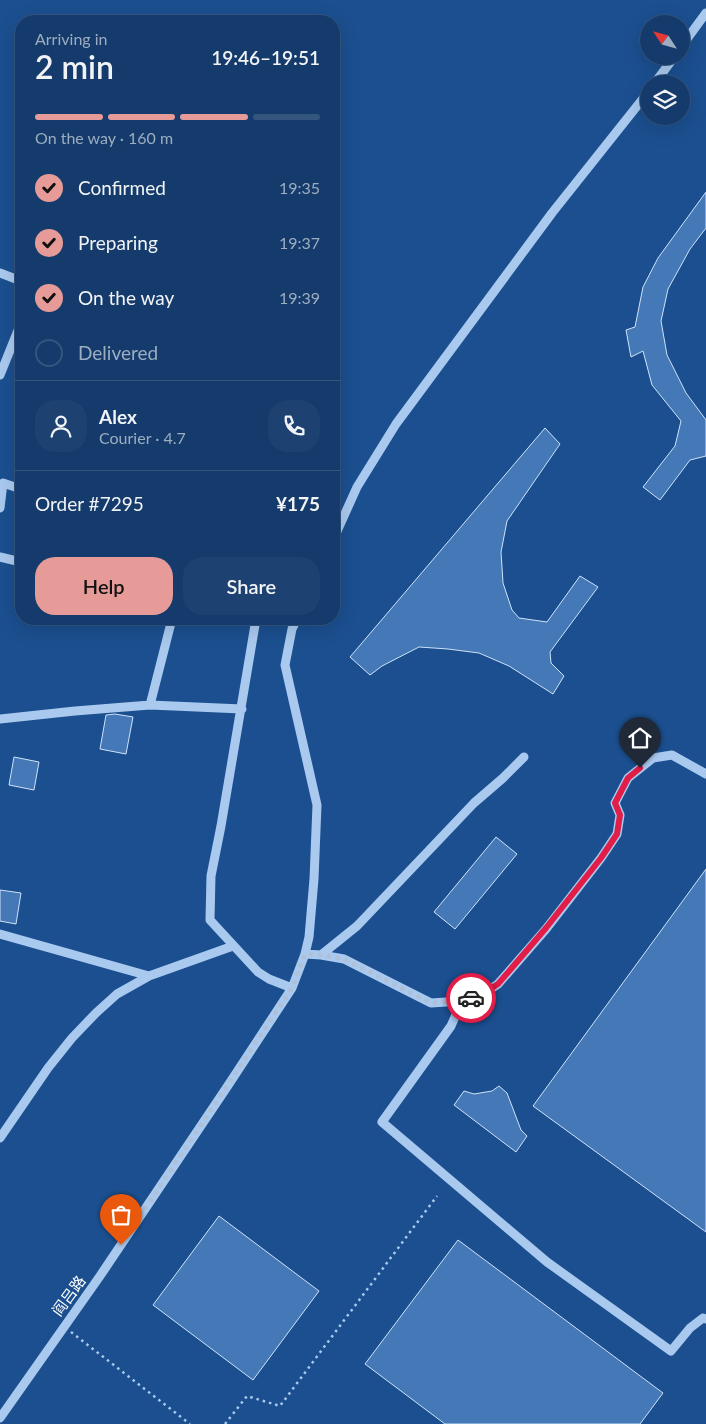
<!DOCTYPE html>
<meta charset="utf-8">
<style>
body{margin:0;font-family:Lato,"Noto Sans SC",sans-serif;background:#1d4271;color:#f1f3f6;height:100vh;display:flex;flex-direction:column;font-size:19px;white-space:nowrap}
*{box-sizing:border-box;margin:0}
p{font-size:16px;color:#9dadc1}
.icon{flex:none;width:28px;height:28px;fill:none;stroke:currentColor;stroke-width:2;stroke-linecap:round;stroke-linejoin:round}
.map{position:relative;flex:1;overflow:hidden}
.drawer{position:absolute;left:15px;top:15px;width:325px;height:610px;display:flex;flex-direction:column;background:#143b6b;border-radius:20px;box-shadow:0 5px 20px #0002,0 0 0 1px #33557e}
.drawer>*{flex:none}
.needle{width:32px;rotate:306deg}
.buttons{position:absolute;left:640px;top:15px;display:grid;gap:10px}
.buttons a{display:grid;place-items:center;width:50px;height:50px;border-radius:50%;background:#143b6b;box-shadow:0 5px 20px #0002,0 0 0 1px #33557e;font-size:25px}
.pin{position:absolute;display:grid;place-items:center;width:42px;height:42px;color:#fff;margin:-51px -21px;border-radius:50% 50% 50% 0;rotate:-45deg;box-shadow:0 0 5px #0007}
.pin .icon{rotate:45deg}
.courier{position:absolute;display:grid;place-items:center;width:50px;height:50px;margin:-25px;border:4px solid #e11d48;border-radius:50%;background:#fff;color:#222;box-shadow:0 1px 6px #0007}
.overview em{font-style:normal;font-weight:600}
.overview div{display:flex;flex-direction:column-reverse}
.overview{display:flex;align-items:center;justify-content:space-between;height:85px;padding:0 20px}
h1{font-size:32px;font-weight:600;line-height:38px}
.bar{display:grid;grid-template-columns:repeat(4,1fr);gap:8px 5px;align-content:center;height:60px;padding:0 20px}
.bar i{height:6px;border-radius:4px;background:#33557e}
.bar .selected{background:#e69b98}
.bar p{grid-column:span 4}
.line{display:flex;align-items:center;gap:12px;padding:0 20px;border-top:1px solid #33557e}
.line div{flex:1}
.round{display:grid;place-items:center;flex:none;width:52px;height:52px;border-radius:20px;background:#1d4271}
ol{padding:0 20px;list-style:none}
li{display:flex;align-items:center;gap:15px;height:55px}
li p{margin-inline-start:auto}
li .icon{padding:5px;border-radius:50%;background:#e69b98;color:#111;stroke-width:4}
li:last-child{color:#9dadc1}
li i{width:28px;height:28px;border:2px solid #33557e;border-radius:50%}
.action{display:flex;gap:10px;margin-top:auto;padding:10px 20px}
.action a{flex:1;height:58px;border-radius:20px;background:#e69b98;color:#111;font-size:20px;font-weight:600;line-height:58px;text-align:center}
.action a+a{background:#1d4271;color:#f1f3f6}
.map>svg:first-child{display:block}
.building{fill:#4478b7;stroke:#cfe3fa}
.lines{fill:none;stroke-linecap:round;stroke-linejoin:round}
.path{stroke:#a9c9ee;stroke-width:2.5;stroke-dasharray:2.5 4;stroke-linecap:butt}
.minor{stroke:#a9c9ee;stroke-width:9}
.done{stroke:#afc1d8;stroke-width:5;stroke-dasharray:0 9}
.route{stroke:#e11d48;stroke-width:6}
.labels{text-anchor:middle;stroke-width:4;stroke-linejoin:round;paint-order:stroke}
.street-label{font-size:15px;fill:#fff;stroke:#1b4f8f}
</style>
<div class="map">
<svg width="706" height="1424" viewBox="0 0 706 1424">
<rect width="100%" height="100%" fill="#1b4f8f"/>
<!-- building -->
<path class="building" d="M706,192v36l-16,21 -22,40 -7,32 6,34 19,38 20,27v36l-16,4 -30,40 -17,-13 32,-41 6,-25 -29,-36 -9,-34 -12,6 -5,-27 9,-3 8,-40 15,-29z
M545,428l15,16 -53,77 -6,31 2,31 9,27 7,8 28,4 33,-46 18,11 -48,65 1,11 13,13 -11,18 -44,-28 -30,-13 -31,-4 -29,-2 -37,19 -12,9 -20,-18z
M115,714l18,3 -7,37 -26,-5 6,-34z
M14,757l25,5 -5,28 -25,-5z
M496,837l21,17 -62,75 -21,-17z
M706,869v363l-173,-126z
M0,890l21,3 -5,31 -16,-3z
M499,1086l8,7 14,37 6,6 -11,16 -62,-47 10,-14 10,3 18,-3z
M219,1216l100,75 -66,89 -100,-75z
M458,1240l205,153 -23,31h-195l-80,-60z"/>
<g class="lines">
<!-- path -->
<path class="path" d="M71,1332l119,92
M225,1424l22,-28 33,10 157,-210"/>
<!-- minor -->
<path class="minor" d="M681,47l25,-34
M654,84l21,-28
M0,273l21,8
M0,375l21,-52
M0,508l3,-25 18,6
M334,538l23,-51 39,-63 156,-211 97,-122
M0,557l21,5
M256,619l-35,207 -10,50 -1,44 48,52 11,7 23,9
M150,705l22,-86
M0,719l75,-8 75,-6 92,4
M0,934l149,42
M305,954l16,1 23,4 87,44 31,-2 20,-6 16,-11 48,-55 55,-71 16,-24 3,-19 -5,-12 13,-25 25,-20 19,-3 34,19
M321,955l36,-29 117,-123 29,-25 21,-21
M462,1001l-11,25 -69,96 165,140 124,89 19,-23 13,-10 3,1
M0,1138l48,-70 24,-30 24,-25 21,-19 32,-18 84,-30
M0,1418l100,-142 127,-189 65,-99 13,-34 4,-17 5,-58 3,-74 -32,-140 7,-36 5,-10"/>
</g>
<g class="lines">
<!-- done -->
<path class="done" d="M121,1245l171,-257 13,-34 16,1 23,4 87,44 31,-2 9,-3"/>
<!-- route -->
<path class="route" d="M471,998l11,-4 16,-10 48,-56 55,-70 16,-24 3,-19 -5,-12 13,-25 12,-10"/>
</g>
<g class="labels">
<!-- street labels -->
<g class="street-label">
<text transform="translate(69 1296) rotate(-54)" y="5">阎吕路</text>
</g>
</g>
</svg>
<div class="buttons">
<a><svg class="needle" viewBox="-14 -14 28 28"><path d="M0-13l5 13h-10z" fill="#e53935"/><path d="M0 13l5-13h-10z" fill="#9dadc1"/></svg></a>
<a><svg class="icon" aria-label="layers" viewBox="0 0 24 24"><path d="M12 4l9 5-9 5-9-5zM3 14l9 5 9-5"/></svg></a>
</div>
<div class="pin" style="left:121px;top:1245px;background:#ea580c"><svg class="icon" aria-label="bag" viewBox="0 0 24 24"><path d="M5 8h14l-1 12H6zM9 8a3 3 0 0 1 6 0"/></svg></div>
<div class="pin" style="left:640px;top:768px;background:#1f2937"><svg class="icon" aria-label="home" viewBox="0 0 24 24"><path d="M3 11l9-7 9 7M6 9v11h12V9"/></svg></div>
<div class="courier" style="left:471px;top:998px"><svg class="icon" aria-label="car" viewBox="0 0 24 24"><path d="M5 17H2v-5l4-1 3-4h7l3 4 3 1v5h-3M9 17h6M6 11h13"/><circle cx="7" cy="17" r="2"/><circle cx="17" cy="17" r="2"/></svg></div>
<section class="drawer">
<div class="overview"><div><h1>2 min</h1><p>Arriving in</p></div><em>19:46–19:51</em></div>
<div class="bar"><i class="selected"></i><i class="selected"></i><i class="selected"></i><i></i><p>On the way · 160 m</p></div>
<ol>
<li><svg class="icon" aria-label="check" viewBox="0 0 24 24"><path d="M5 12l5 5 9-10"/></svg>Confirmed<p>19:35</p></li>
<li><svg class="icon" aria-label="check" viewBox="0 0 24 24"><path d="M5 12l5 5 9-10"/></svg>Preparing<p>19:37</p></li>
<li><svg class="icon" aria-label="check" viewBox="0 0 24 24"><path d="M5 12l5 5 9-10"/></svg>On the way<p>19:39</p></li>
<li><i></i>Delivered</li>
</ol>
<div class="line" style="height:90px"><a class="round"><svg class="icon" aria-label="person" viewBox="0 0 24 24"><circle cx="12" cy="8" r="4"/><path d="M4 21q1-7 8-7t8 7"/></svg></a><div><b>Alex</b><p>Courier · 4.7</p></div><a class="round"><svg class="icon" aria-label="phone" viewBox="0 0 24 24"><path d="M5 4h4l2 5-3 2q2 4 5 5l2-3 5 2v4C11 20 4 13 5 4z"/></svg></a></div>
<div class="line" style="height:65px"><div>Order #7295</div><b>¥175</b></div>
<div class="action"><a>Help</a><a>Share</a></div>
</section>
</div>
